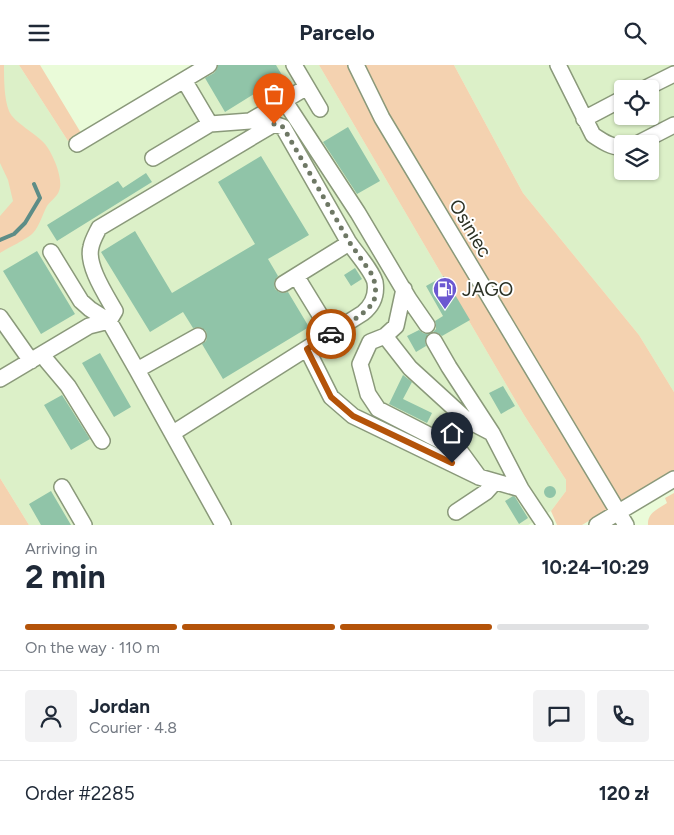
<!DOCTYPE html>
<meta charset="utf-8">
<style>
body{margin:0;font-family:Figtree,sans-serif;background:#f2f2f3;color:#1f2937;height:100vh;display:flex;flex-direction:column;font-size:19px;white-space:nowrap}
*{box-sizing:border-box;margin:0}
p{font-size:16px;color:#747a83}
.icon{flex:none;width:28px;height:28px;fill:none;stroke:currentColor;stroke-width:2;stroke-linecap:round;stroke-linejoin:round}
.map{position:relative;height:460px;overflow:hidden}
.sheet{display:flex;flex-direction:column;background:#fff;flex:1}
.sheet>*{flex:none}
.fabs{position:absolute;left:614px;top:15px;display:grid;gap:10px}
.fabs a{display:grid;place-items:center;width:45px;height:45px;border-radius:5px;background:#fff;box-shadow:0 1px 4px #0004;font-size:25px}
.pin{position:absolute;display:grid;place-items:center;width:42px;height:42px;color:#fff;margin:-51px -21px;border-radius:50% 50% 50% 0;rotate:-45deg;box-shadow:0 0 5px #0007}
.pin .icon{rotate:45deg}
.courier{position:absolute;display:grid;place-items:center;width:50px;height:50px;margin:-25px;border:4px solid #b45309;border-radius:50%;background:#fff;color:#222;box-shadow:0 1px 6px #0007}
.head em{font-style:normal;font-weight:700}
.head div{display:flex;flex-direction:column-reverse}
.head{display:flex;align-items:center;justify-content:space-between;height:85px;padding:0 25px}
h1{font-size:32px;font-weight:700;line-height:38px}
.bar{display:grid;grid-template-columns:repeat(4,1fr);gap:8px 5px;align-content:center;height:60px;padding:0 25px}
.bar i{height:6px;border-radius:4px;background:#e0e1e3}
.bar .active{background:#b45309}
.bar p{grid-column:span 4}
.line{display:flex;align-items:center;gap:12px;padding:0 25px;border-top:1px solid #e0e1e3}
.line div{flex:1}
.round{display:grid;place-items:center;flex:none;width:52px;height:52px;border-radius:5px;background:#f2f2f3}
header{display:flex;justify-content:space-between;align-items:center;height:65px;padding:0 25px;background:#fff;font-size:22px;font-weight:700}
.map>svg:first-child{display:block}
.built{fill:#dcf0c8;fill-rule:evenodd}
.green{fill:#f4d2b0}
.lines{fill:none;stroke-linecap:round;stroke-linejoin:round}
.stream{stroke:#5d8d87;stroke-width:4}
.building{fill:#90c4a8}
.minor-casing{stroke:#8a997a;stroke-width:18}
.minor{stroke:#fff;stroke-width:15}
.done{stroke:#6e7865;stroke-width:5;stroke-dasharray:0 9}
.route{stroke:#b45309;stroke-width:6}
.labels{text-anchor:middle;stroke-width:4;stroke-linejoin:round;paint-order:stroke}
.street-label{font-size:19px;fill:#2c3226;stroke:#fff}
.poi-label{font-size:19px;fill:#2c3226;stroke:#fff;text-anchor:start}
</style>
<header><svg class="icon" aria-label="menu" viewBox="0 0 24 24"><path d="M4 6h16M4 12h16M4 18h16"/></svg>Parcelo<svg class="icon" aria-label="search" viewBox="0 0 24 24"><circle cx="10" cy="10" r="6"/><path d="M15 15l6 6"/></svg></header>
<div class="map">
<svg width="674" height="460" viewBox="0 0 674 460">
<rect width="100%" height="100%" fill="#eafbd9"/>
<!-- built -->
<path class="built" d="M0,0h19l49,76 127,-76h124l205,350 42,65v11l-15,20 -23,14h-499l-29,-47z
M454,0h220v327l-35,-57 -116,-142zM622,24h28v27h-28zM622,79h28v27h-28z"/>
<!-- green -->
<path class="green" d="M0,0h4c0,13 0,34 5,46 5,12 27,22 36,33 8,10 19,35 14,47 -2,6 -9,10 -12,15 -5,9 -7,19 -14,27 -6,6 -25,15 -33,20v-37l13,-15 -5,-21 -8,-17z
M19,0h21l41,68 -13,8z
M319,0h135l69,128 116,142 35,57v78l-92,55h-25l-6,-14 15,-20v-11l-42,-65z
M0,413l29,47h-29z
M674,428v32h-26c-1,-12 10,-16 19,-22l-2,-5z"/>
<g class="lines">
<!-- stream -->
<path class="stream" d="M0,175l14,-6 11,-11 15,-25 -6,-14"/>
</g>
<!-- building -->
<path class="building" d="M218,0h58l13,22 -26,15 -6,-10 -32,20 -20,-34 9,-5 3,-4z
M348,62l32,54 -23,13 -34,-52z
M261,91l48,79 -41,24 10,17 -3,4 -1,4 1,5 4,3 5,1 4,-1 21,35 -86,52 -21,-35 4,-3 1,-4 -1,-6 -4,-3 -3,-1 -6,1 -10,-16 -33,20 -49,-80 34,-21 37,62 83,-49 -37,-62z
M146,108l6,9 -95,59 -10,-16 71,-44 5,7z
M37,186l38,63 -34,20 -38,-63z
M355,203l7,11 -11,7 -7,-11z
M444,211l26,44 -28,16 -4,-3 -5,-1 3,-3v-4l-1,-4 8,-5 -17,-30z
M419,265l4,3 5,1 -3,7 1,5 -10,6 -9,-16z
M100,288l31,54 -17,10 -32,-54z
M403,310l9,7 -9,17 29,14 -5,10 -38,-19z
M503,321l12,20 -14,8 -12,-21z
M62,330l28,44 -19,11 -27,-45z
M544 427a6 6 0 1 1 12 0a6 6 0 1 1-12 0Z
M51,426l20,34h-30l-12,-21z
M513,431l2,1 13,21 -9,6 -14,-23z"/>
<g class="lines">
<!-- minor casing -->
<g class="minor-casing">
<path id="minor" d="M294,0l26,44
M356,0l26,53 244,407
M558,0l35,70c9,6 19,13 29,12
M184,15l26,44 40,-3 57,-34
M644,24l30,-15
M284,35l74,113 51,86 18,26
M584,54l38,-20
M77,79l132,-79
M637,79l37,-19
M153,93l57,-34
M51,187l30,49 9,8 19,12
M297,211l4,8 30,49
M283,219l66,-41
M404,224l-8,37 -11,10 -15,6 -10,22 8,30 10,15 82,42 19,26
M0,252l31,44
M385,271l25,32 57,52 23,12
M434,276l15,26 43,66 29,56 24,36
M307,284l24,48 22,19 126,61 42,12
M43,289l4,7 21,25 34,55
M137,305l61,-34
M0,314l89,-53 20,-5
M173,368l190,-120c10,-8 14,-18 12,-31 -3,-12 -20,-30 -27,-41 -22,-38 -43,-76 -65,-114l-9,-3 -175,104c-3,6 -7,13 -8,19 -5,18 15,48 24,64l-6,10 28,49 86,155
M62,422l22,38
M456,447l30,-20 9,-10
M597,460l77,-46"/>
</g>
<!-- minor -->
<use href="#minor" class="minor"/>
</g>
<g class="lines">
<!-- done -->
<path class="done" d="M274,59l9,3 67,116 23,33c2,8 4,16 1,24 -5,13 -31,26 -43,34"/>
<!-- route -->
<path class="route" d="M331,269l-24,15 24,48 22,19 99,47"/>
</g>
<!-- icons -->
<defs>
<g id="fuel-pin" transform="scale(1.25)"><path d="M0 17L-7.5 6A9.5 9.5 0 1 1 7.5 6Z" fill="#6b58d1" stroke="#fff"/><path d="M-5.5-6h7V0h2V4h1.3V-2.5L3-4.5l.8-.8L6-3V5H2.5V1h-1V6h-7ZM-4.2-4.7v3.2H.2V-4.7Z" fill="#fff"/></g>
</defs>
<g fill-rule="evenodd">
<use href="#fuel-pin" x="445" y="224"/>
</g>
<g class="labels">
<!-- street labels -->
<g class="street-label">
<text transform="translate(471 163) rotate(59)" y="7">Osiniec</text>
</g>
<!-- poi labels -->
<g class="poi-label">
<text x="462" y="231">JAGO</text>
</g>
</g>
</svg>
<div class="fabs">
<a><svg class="icon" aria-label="locate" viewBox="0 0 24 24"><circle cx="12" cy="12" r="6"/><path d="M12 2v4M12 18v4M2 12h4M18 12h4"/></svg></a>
<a><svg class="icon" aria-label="layers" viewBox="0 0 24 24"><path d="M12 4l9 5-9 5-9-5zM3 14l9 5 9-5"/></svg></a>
</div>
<div class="pin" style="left:274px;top:59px;background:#ea580c"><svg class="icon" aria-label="bag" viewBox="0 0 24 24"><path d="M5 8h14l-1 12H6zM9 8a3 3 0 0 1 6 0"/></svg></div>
<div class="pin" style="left:452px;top:398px;background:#1f2937"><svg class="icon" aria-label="home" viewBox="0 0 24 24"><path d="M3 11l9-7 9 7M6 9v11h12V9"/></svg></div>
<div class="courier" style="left:331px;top:269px"><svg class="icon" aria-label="car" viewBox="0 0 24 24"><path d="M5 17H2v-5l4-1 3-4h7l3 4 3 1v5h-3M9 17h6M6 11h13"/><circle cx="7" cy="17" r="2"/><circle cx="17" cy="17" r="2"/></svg></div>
</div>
<section class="sheet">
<div class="head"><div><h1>2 min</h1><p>Arriving in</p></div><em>10:24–10:29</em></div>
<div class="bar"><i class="active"></i><i class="active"></i><i class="active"></i><i></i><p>On the way · 110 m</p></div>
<div class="line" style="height:90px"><a class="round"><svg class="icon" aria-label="person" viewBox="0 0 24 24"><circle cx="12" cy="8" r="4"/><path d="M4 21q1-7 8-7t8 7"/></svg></a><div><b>Jordan</b><p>Courier · 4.8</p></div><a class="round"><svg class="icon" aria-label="chat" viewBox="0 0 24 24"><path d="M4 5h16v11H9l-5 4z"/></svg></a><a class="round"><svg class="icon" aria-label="phone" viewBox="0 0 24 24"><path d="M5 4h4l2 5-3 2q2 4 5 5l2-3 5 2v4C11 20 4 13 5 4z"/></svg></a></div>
<div class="line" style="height:65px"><div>Order #2285</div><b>120 zł</b></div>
</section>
